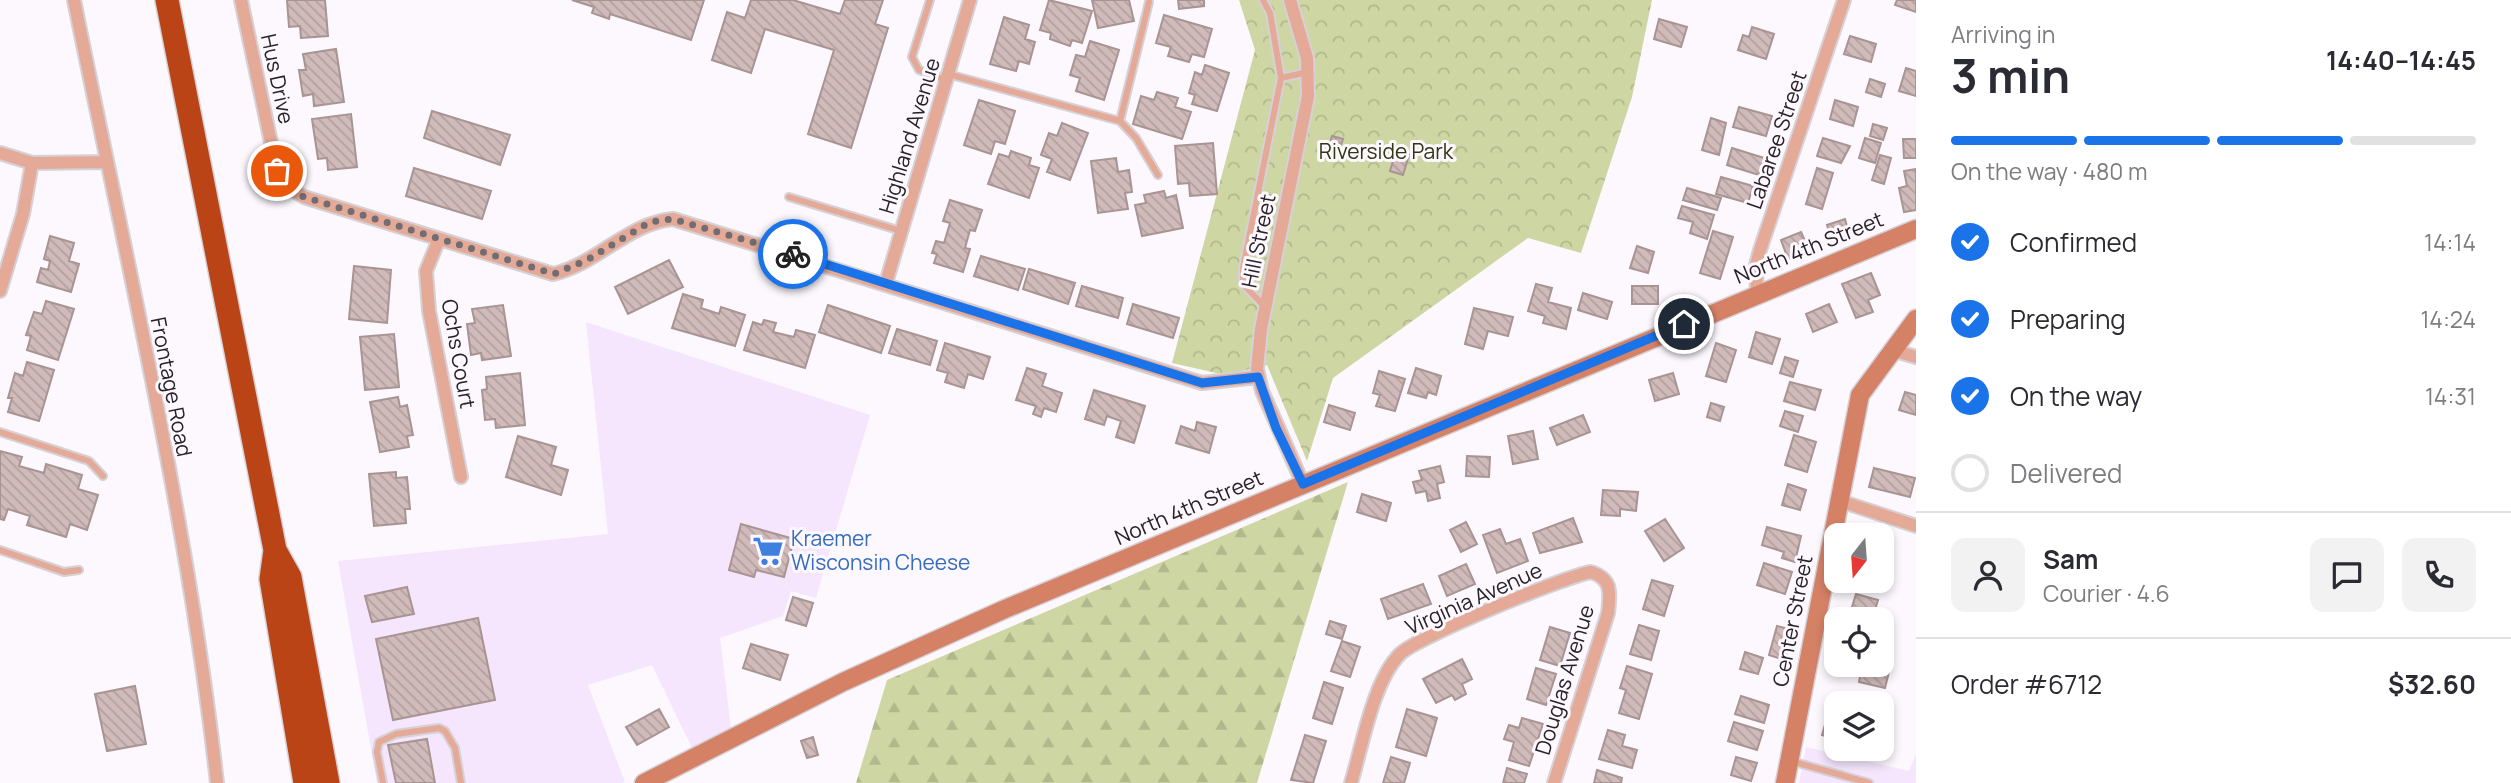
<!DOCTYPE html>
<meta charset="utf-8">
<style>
body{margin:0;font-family:Manrope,sans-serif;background:#f2f2f3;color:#2b2b33;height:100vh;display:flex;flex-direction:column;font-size:26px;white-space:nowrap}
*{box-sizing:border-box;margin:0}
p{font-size:23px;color:#7c7c81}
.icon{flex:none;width:38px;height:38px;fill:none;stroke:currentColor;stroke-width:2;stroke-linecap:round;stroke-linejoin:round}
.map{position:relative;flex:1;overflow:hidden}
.panel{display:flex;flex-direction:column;background:#fff;width:595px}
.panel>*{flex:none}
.needle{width:46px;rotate:197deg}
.fabs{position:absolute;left:1824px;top:523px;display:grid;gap:14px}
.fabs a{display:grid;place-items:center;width:70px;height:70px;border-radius:14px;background:#fff;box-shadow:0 4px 10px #0003;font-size:35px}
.pin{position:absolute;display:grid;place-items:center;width:60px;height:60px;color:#fff;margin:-30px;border:4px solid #fff;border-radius:50%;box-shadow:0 2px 7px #0007}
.courier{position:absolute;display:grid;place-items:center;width:70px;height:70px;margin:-35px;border:5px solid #1a73e8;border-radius:50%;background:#fff;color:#222;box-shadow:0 2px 9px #0007}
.headline em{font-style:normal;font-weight:700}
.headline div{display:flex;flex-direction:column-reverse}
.headline{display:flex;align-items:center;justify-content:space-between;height:119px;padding:0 35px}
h1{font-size:46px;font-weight:700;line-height:52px}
.bar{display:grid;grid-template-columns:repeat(4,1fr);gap:10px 7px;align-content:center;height:84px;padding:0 35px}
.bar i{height:9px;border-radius:5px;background:#e1e1e2}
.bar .active{background:#1a73e8}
.bar p{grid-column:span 4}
.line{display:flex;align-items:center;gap:18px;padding:0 35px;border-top:2px solid #e1e1e2}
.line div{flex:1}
.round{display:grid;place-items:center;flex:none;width:74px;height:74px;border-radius:14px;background:#f2f2f3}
ol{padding:0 35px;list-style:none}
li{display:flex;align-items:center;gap:21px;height:77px}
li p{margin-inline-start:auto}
li .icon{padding:7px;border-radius:50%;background:#1a73e8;color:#fff;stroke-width:4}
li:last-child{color:#7c7c81}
li i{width:38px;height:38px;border:4px solid #e1e1e2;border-radius:50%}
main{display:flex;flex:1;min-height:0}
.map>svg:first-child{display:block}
.built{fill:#f5e6fd}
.forest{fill:url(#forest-firs)}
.park{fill:url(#park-crowns)}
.building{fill:url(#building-back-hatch);stroke:#a89492;stroke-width:2}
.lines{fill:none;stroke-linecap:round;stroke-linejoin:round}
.lane-casing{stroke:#d5d1d7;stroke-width:10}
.street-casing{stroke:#d5d1d7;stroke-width:16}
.secondary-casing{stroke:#d5d1d7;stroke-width:21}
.highway-casing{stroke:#d5d1d7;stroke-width:26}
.lane{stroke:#e4aa97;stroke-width:6}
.street{stroke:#e4aa97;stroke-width:12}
.secondary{stroke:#d58166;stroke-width:18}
.highway{stroke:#bb4417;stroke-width:23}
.done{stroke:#716d73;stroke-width:7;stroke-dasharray:0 12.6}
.route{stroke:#1a73e8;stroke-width:9}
.labels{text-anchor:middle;stroke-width:6;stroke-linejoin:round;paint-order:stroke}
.street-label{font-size:21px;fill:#262228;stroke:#fcf8fe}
.park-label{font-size:21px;fill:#303513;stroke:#fcf8fe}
.shop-label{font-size:21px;fill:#366cbe;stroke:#fcf8fe;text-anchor:start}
</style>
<main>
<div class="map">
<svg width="1916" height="783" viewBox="0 0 1916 783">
<defs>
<pattern id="forest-firs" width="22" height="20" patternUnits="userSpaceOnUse" patternTransform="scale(1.75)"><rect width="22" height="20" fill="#ced7a3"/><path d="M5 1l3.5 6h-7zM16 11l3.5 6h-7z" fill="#b1b88c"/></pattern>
<pattern id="park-crowns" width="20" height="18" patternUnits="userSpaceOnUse" patternTransform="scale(1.75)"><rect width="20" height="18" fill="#ced7a3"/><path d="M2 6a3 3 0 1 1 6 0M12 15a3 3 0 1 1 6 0" fill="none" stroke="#b1b88c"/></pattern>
<pattern id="building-back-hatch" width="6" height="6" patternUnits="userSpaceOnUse" patternTransform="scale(1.75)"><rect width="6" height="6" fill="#d0bbba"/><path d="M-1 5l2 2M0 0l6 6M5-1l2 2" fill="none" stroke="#b2a0a0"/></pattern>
</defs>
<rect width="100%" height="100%" fill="#fcf8fe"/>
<!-- built -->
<path class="built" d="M586,322l284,93 -54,183 -25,-7 -8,25 -63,22 11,90 -39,20 -40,-83 -64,20 37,97 -3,1h-245l-39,-222 270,-27z
M1806,747l103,24 7,-17v29h-117z"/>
<!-- forest -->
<path class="forest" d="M1348,482l-91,301h-401l31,-103z"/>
<!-- park -->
<path class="park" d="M1239,0h413l-20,97 -51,156 -53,-15 -195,140 -26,83 -40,-96 -42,10 -53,-12 83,-313z"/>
<!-- building -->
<path class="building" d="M287,0h38l3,36 -27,2 -1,-12 -11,1z
M572,0h132l-13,40 -81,-26 -1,5 -17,-6 2,-6z
M751,0h42l47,14 5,-14h38l-8,24 13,4 -37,120 -43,-14 26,-84 -69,-21 -14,44 -39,-13 15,-48 18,6z
M1049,0l43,11 -10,32 -10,-3 -2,6 -20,-7 1,-6 -11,-3z
M1092,0h37l5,21 -36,7z
M1178,0h26v6l-25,3z
M1897,0h19v12l-21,-7z
M1164,15l48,14 -8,28 -12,-3 -3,8 -21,-6 3,-9 -15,-4z
M1004,17l25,8 -4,14 10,3 -6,22 -10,-3 -3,10 -26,-7z
M1659,19l28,8 -6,20 -27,-8z
M1752,27l22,7 -8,25 -28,-9 5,-15 6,2z
M1850,36l26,8 -5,18 -27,-8z
M1090,41l29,9 -15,50 -28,-9 4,-13 -10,-3 6,-20 9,2z
M336,49l8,53 -30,4 -1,-12 -10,2 -4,-26h7l-3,-16z
M1205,65l24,8 -12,38 -25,-7 3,-9 -6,-2 6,-21 7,3z
M1906,68l10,3v25l-17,-5z
M1870,79l15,5 -4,13 -15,-5z
M1157,92l21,6 -3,9 16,5 -9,27 -49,-15 8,-28 13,4z
M979,100l36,11 -10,33 -10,-3 -4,13 -27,-9z
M1835,100l23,7 -5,19 -23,-7z
M1739,107l33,9 -6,20 -33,-9z
M432,111l78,24 -10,30 -76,-27z
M351,114l6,53 -29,3 -1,-12 -9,1 -6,-40z
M1711,118l15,5 -7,32 -17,-5z
M1062,123l26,10 -18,47 -23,-8 5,-13 -11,-4 8,-22 8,3z
M1873,124l14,4 -4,12 -13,-4z
M1332,136l11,3 -5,15 -11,-3z
M1823,138l27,8 -9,17 -24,-7z
M1865,138l16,5 -6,20 -16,-5z
M1903,139h13v19h-12z
M1213,143l4,51 -27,2 -1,-13 -11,1 -3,-38z
M1732,148l32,10 -5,17 -32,-10z
M1011,151l20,7 -2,7 10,3 -10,30 -41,-14 11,-30 10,3z
M1396,151l13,4 -6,20 -13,-4z
M1880,155l11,3 -7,26 -12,-4z
M1116,158l2,14 11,-2 3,22 -7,1 3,16 -30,4 -7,-52z
M414,168l77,23 -9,28 -76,-23z
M1817,168l16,5 -11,36 -16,-5z
M1916,169v41l-12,2 -5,-24 8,-2 -3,-15z
M1721,177l32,9 -5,17 -32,-9z
M1687,188l34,10 -4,12 -34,-10z
M1164,191l2,7 10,-3 7,33 -41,8 -7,-31 11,-2 -2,-8z
M950,200l32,10 -7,21 -5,-1 -5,18 5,1 -7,23 -29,-9 3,-9 -5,-1 4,-12 8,2 6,-20 -7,-2z
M1682,206l32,9 -7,24 -17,-6 3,-11 -15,-4z
M1845,219l5,18 -18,5 -5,-17z
M1713,231l20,6 -13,42 -20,-6z
M1801,232l8,18 -21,9 -7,-19z
M50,236l24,7 -5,18 10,3 -8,28 -34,-10 4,-14 7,2 2,-9 -6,-2z
M1637,246l17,6 -6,21 -18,-5z
M981,256l44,13 -7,21 -44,-14z
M669,260l14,27 -55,27 -13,-27z
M354,266l37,4 -4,53 -38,-4z
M1029,269l46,14 -7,21 -45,-15z
M1871,273l9,22 -12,5 5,12 -17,6 -14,-34z
M1536,284l16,4 -4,14 23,6 -5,21 -23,-6 2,-7 -17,-5z
M1082,286l41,12 -5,20 -42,-12z
M1632,286h26v18h-26z
M1583,293l29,9 -5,17 -29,-9z
M683,294l20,6 -2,8 18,6 2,-7 24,8 -10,31 -63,-18z
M46,301l28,8 -16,51 -31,-10 4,-14 -5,-1 8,-23 8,2z
M1133,304l46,14 -6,20 -46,-14z
M1829,304l8,18 -24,10 -7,-18z
M503,305l8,51 -29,4 -1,-7 -10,2 -4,-31 8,-1 -3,-14z
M828,305l62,21 -9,27 -62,-21z
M1474,308l39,9 -5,19 -20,-5 -5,18 -18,-5z
M764,320l12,3 -3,9 21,5 2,-7 19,5 -10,33 -61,-18 9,-28 9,3z
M897,329l40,12 -7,24 -41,-12z
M1756,332l24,7 -8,25 -23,-7z
M394,334l5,53 -34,3 -5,-53z
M945,343l45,14 -7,22 -15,-5 -4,14 -19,-6 3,-9 -11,-3z
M1716,343l20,7 -10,32 -20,-6z
M1785,357l13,4 -5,16 -13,-4z
M27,362l27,8 -15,51 -31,-9 4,-14h-4l7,-25 8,3z
M1027,368l19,6 -4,12 20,7 -6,19 -12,-4 -3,9 -8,-3 3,-8 -20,-6z
M1416,368l25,8 -5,19 -8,-3 -2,6 -18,-5z
M1379,371l26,8 -10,32 -19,-5 4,-11 -7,-2z
M520,373l5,52 -29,3 -1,-9 -10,1 -3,-30 5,-1 -1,-12z
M1673,373l6,21 -24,7 -6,-21z
M1790,382l31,8 -6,20 -31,-9z
M1094,390l51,16 -11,37 -18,-6 5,-16 -14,-5 -3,9 -19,-6z
M1905,392l11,3v20l-17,-5z
M398,397l2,10 7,-2 6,30 -6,1 2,11 -29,5 -10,-50z
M1711,403l13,4 -4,14 -13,-4z
M1329,405l26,8 -5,17 -26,-8z
M1785,411l18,5 -5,16 -18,-6z
M1583,415l7,17 -33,13 -7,-17z
M1197,422l19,5 -7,26 -33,-10 5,-17 14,5z
M1533,431l5,28 -25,5 -5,-28z
M1794,435l22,7 -9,30 -22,-7z
M518,436l38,11 -5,18 17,5 -7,25 -55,-18z
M0,451l22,6 -3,9 25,7 2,-9 36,11 -4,14 20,6 -11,35 -17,-6 -4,13 -39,-12 3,-9 -22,-7 -4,11 -4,-1z
M1467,456l23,1 -1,20 -23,-1z
M1440,466l4,16 -7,2 3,14 -12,3 -2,-10 -10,2 -3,-11 9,-2 -3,-9z
M1874,468l41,10 -5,19 -41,-10z
M396,472v6l11,-1 3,32h-5l1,14 -32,3 -5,-52z
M1788,484l18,6 -6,20 -18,-5z
M1603,490l35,2 -2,19 -16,-2v7l-19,-1z
M1362,494l29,9 -5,18 -29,-9z
M1573,518l9,24 -42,11 -7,-20z
M1665,519l19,29 -20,13 -19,-30z
M1466,522l11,22 -16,8 -11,-22z
M741,524l53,15 -10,38 -28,-7 -2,7 -25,-7z
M1767,527l34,9 -6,26 -13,-4 2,-6 -22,-7z
M1500,529l6,15 14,-5 8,22 -31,12 -14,-38z
M1764,563l28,9 -7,22 -28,-9z
M1466,564l9,20 -28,12 -8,-20z
M1652,580l21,6 -9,30 -21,-7z
M1423,584l8,20 -43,15 -7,-20z
M407,587l7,27 -42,8 -7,-26z
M1856,594l22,6 -6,20h-24z
M793,597l20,6 -7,23 -20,-6z
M478,618l17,82 -102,20 -17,-81z
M1330,621l16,5 -4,13 -16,-5z
M1639,625l20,6 -8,29 -21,-6z
M1777,626l16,4 -8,30 -16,-5z
M1550,627l20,6 -10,33 -20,-6z
M1342,641l18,6 -10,30 -19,-6z
M751,644l37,11 -8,25 -37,-12z
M1745,652l18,6 -5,16 -18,-5z
M1462,659l10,20 -10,5 4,10 -11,6 -3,-5 -16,8 -13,-24z
M1627,666l25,8 -13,45 -20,-6 7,-23 -6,-2z
M1862,666l27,6 -4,16 -26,-6z
M1536,668l20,6 -10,31 -19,-6z
M1324,682l19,6 -11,36 -19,-6z
M135,686l11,58 -39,7 -12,-57z
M1741,696l28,9 -5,18 -29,-9z
M659,709l10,18 -32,18 -11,-18z
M1407,709l30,9 -11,38 -30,-9z
M1828,714l8,2v23l-14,-4z
M1522,718l21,6 -14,42 -20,-6 5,-18 -10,-3 5,-14 10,3z
M1734,722l29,9 -6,19 -29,-9z
M1608,730l17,5 -3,11 15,4 -5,18 -33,-9z
M1305,735l21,6 -13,42 -22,-3z
M813,737l5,18 -11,3 -6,-17z
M427,739l8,44h-39l-8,-38z
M1391,757l19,6 -6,20h-21z
M1736,757l21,6 -6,18 -20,-6z
M1507,768l20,6 -3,9h-21z
M1597,770l25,8 -1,5h-27z"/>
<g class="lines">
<!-- lane casing -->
<g class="lane-casing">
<path id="lane" d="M930,0l-18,57 7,13 27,10
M1263,0l7,13 11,65 -38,190v16l21,22
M948,74l172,47 29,-119
M1281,78l27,-6
M1120,121l16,17 22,37
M789,197l112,34
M0,432l89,29 14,15
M0,550l64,22 15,-2
M1791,761l78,22
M383,783l-6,-31 2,-10 17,-8 43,-6 6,3 10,17 6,35"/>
</g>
<!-- street casing -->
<g class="street-casing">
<path id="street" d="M74,0c52,260 114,520 143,783
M241,0l36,171 7,14 20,12 249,77c44,-10 75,-51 120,-55l529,164 56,-6
M1290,0l17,58 1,38 -47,233 -4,40 5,22 41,93
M0,153l32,10 74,-1
M439,239l-13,32 3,40 32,166
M886,283l84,-283
M0,291l23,-77 9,-51
M1757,293l-1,-28 4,-15 84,-250
M1892,350l24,7
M1840,501l76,25
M1351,783c11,-36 22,-102 49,-129 15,-16 166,-78 191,-82 22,7 19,22 17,41l-54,170"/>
</g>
<!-- secondary casing -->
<g class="secondary-casing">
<path id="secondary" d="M644,783l199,-101 162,-73 911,-380
M1785,783l75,-388 56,-76"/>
</g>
<!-- highway casing -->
<g class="highway-casing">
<path id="highway" d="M167,0l108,550 15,27 38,206
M275,550l-4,29 34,204"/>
</g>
<!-- lane -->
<use href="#lane" class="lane"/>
<!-- street -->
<use href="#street" class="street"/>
<!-- secondary -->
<use href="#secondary" class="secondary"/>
<!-- highway -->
<use href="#highway" class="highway"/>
</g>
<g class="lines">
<!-- done -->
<path class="done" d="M277,171l7,14 20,12 250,77 33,-14 63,-38 23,-3 120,35"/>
<!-- route -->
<path class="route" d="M793,254l409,129 56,-6 18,51 27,56 381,-160"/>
</g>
<!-- icons -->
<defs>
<g id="supermarket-bare" transform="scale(2.415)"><path d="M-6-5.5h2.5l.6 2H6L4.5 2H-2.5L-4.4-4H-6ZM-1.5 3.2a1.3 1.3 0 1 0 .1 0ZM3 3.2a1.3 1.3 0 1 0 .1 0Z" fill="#3f7fe0" stroke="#fcf8fe" stroke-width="2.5" paint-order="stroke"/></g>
</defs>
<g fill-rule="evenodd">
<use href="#supermarket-bare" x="768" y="551"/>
</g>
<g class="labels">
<!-- street labels -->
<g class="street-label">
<text transform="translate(277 79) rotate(78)" y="7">Hus Drive</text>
<text transform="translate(910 136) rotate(-73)" y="7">Highland Avenue</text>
<text transform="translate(1777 140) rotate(-71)" y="7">Labaree Street</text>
<text transform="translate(1259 241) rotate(-78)" y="7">Hill Street</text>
<text transform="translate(1809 248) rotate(-22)" y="7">North 4th Street</text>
<text transform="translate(458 354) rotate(80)" y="7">Ochs Court</text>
<text transform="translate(171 387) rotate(79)" y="7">Frontage Road</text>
<text transform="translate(1189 508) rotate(-23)" y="7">North 4th Street</text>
<text transform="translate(1474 599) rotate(-24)" y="7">Virginia Avenue</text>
<text transform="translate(1793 621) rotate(-79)" y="7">Center Street</text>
<text transform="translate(1565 680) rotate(-73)" y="7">Douglas Avenue</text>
</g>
<!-- park labels -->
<g class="park-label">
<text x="1386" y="159">Riverside Park</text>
</g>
<!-- shop labels -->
<g class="shop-label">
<text x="791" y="546">Kraemer<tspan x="791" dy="24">Wisconsin Cheese</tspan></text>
</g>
</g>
</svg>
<div class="fabs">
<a><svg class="needle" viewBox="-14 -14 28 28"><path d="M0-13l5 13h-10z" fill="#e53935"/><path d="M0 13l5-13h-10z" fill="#7c7c81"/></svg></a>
<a><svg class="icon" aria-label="locate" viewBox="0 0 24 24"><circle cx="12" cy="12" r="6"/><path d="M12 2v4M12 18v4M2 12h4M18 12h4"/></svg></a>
<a><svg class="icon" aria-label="layers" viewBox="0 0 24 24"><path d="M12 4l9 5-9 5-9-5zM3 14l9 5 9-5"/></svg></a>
</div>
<div class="pin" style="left:277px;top:171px;background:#ea580c"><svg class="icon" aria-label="bag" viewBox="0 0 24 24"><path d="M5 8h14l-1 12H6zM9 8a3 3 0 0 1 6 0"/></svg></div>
<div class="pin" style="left:1684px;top:324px;background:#1f2937"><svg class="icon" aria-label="home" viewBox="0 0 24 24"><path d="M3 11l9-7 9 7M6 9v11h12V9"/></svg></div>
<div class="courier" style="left:793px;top:254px"><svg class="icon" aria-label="bike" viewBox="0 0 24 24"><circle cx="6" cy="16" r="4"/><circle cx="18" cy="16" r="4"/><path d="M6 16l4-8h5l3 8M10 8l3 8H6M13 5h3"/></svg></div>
</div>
<section class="panel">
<div class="headline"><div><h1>3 min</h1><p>Arriving in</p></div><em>14:40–14:45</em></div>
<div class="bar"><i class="active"></i><i class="active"></i><i class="active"></i><i></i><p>On the way · 480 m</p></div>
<ol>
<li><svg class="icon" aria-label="check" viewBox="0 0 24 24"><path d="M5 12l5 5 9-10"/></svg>Confirmed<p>14:14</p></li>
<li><svg class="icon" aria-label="check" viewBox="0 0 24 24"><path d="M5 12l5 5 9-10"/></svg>Preparing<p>14:24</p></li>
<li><svg class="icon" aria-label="check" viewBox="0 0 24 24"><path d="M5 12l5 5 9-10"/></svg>On the way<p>14:31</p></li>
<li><i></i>Delivered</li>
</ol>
<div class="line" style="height:126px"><a class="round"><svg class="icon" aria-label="person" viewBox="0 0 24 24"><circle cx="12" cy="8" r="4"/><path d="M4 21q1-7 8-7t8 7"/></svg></a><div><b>Sam</b><p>Courier · 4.6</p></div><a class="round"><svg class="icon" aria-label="chat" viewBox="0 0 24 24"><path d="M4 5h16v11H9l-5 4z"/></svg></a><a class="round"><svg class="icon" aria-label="phone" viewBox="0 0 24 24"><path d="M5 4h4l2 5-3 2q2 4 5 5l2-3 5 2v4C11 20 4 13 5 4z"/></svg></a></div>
<div class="line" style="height:91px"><div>Order #6712</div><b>$32.60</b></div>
</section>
</main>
